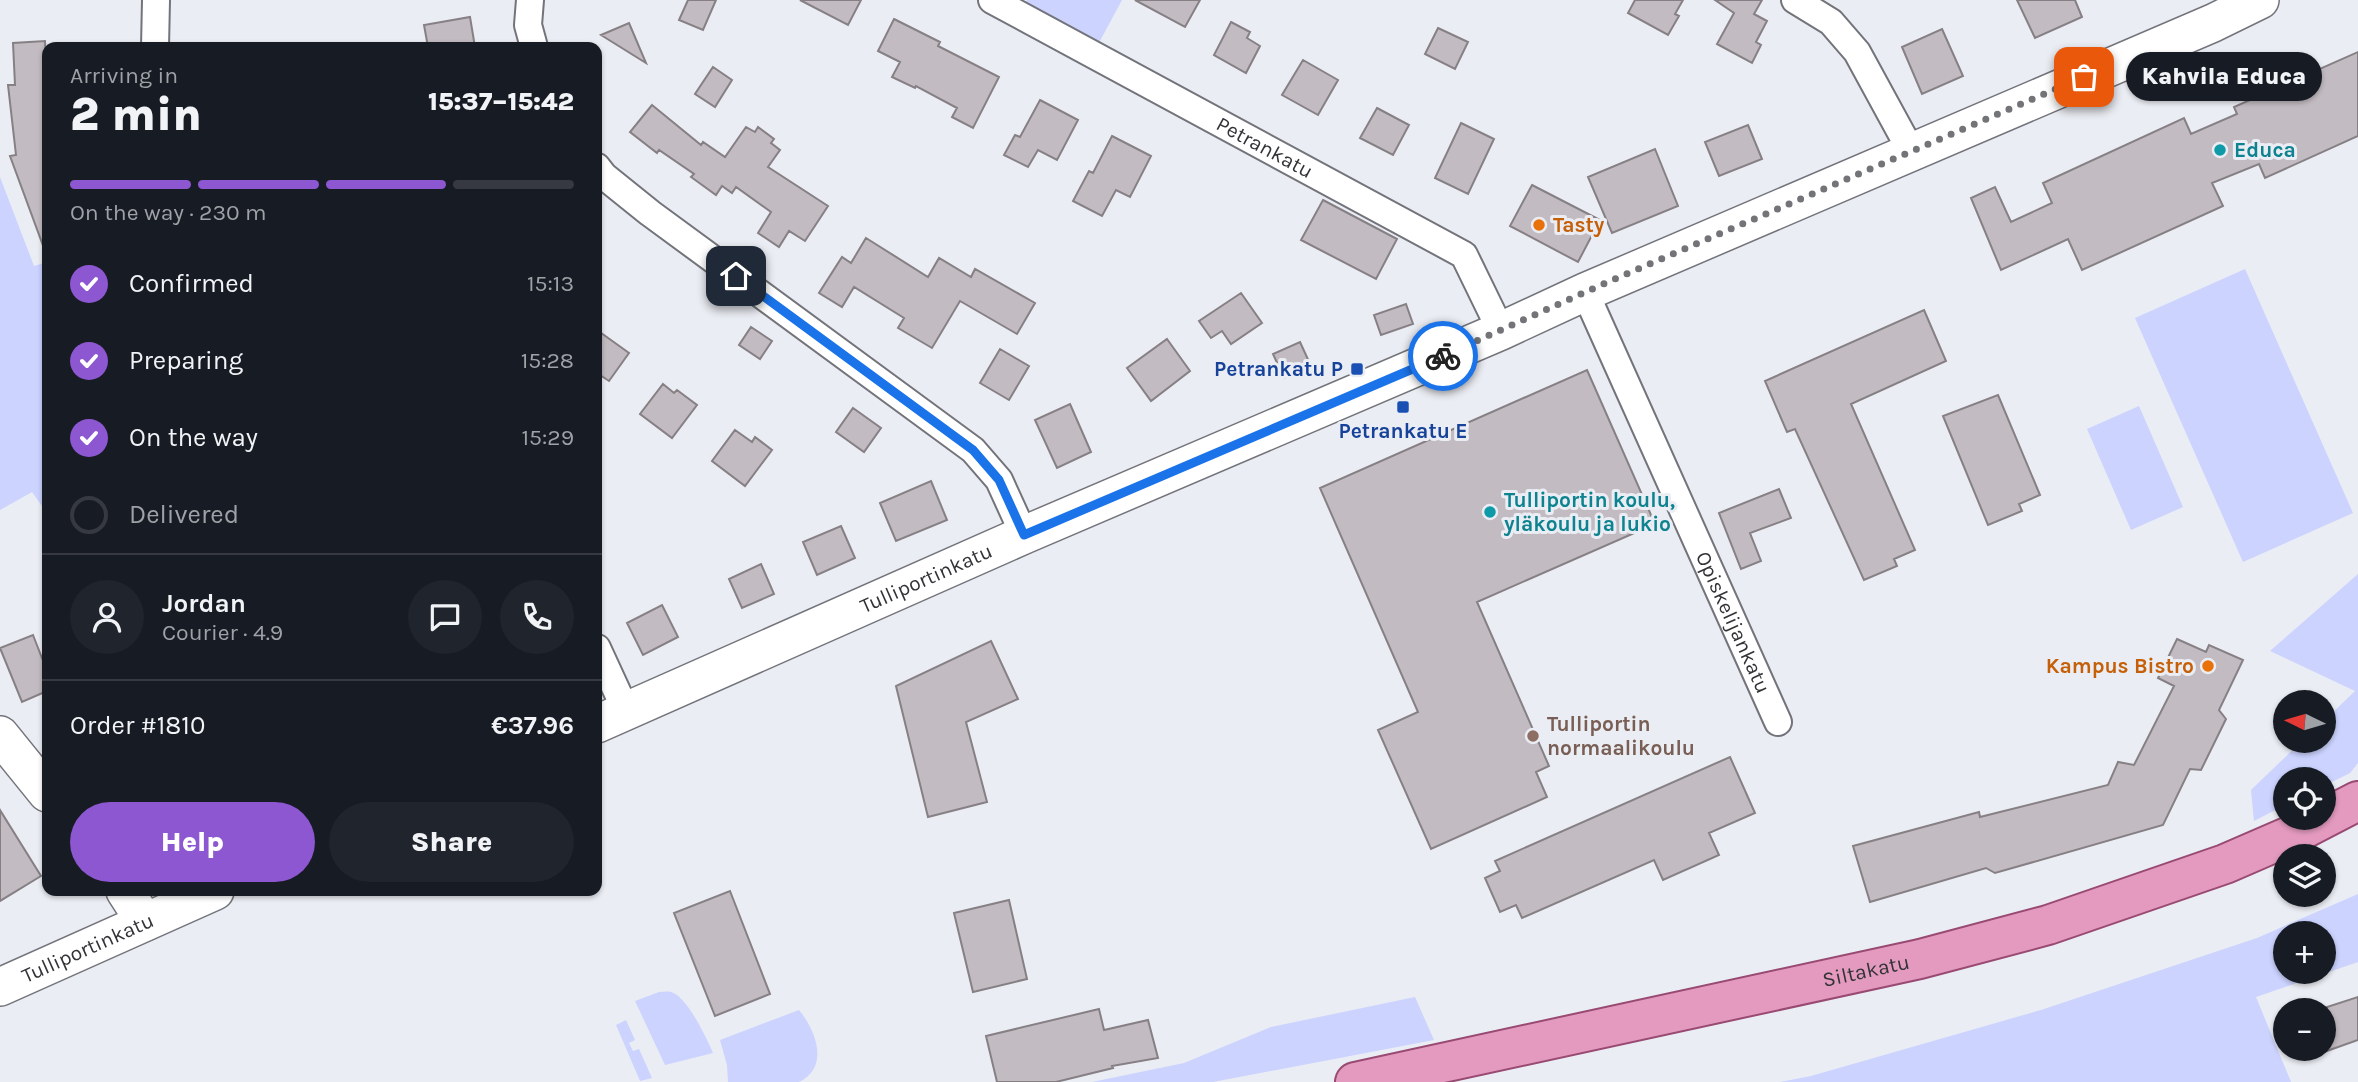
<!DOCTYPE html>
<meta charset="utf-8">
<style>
body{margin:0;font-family:Karla,sans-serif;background:#20242c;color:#f1f3f6;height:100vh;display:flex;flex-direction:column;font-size:26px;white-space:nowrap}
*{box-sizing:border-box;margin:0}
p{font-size:23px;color:#9ea1a6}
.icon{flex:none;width:38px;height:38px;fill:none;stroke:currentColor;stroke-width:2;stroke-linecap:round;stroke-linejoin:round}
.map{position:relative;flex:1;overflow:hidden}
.panel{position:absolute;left:42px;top:42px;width:560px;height:854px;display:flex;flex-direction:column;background:#171b24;border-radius:14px;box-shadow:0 2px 5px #0004}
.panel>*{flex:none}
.needle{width:46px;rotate:275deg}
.tools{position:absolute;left:2273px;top:690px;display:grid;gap:14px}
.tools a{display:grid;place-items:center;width:63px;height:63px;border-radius:50%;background:#171b24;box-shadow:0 2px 5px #0004;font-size:35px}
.pin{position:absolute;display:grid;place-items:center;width:60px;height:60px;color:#fff;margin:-30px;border-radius:14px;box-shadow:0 4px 10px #0006}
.courier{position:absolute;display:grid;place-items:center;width:70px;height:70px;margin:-35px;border:5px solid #1a73e8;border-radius:50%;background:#fff;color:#222;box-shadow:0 2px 9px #0007}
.bubble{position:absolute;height:49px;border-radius:24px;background:#171b24;box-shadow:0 2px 5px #0004;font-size:23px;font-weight:800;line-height:49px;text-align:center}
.headline em{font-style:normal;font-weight:800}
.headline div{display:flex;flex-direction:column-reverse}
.headline{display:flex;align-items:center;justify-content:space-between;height:119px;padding:0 28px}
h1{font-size:46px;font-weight:800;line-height:52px}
.bar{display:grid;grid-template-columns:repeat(4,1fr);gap:10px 7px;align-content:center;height:84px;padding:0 28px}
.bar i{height:9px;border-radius:5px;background:#363941}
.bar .current{background:#8c57d0}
.bar p{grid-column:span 4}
.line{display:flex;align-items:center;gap:18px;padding:0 28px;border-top:2px solid #363941}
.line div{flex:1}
.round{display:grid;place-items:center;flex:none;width:74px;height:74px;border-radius:37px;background:#20242c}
ol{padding:0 28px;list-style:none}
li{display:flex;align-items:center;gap:21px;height:77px}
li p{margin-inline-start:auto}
li .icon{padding:7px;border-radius:50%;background:#8c57d0;color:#fff;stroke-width:4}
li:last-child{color:#9ea1a6}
li i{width:38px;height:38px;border:4px solid #363941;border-radius:50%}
.action{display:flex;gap:14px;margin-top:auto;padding:14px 28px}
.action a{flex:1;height:80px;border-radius:42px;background:#8c57d0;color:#fff;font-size:28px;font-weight:800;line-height:80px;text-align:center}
.action a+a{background:#20242c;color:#f1f3f6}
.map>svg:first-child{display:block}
.green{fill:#cbd3fe;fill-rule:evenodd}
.building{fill:#c2bbc1;stroke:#868085;stroke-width:2}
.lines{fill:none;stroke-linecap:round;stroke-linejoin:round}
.street-casing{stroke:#73747b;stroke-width:30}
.secondary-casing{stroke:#73747b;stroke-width:40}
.primary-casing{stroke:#994a72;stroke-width:42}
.street{stroke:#fff;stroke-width:26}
.secondary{stroke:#fff;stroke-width:37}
.primary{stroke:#e39abe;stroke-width:38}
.done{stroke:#737478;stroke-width:7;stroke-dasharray:0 12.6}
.route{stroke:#1a73e8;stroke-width:9}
.culture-dot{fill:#0f9aa8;stroke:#ebedf4;stroke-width:2.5}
.food-dot{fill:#e8710a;stroke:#ebedf4;stroke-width:2.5}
.transit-dot{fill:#1a4fb4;stroke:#ebedf4;stroke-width:2.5}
.education-dot{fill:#8d6e63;stroke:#ebedf4;stroke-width:2.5}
.labels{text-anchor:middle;stroke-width:6;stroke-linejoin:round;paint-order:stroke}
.street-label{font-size:21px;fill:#323336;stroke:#ebedf4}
.culture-label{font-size:21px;font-weight:bold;fill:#0d838f;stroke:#ebedf4;text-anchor:start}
.food-label{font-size:21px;font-weight:bold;fill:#c56008;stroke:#ebedf4;text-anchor:start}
.transit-label{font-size:21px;font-weight:bold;fill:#164399;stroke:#ebedf4;text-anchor:end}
.education-label{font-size:21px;font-weight:bold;fill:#785e54;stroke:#ebedf4;text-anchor:start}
</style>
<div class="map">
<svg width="2358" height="1082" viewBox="0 0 2358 1082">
<rect width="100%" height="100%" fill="#ebedf4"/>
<!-- green -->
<path class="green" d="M1027,0h95l-28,52 -74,-39z
M0,177l34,89 13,-4v251l-15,-21 -32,18z
M2245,269l108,244 -110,49 -108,-244z
M2139,406l44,101 -52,23 -44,-101z
M2358,574v189l-8,10 -26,13v-7h-38l-1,26 -31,16 -3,-31 52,-50h21v-19l31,-30 -85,-40z
M2358,894v68l-102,35 35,85h-511l31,-6 230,-66 216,-72zM2286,933h38v38h-38z
M659,992c4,0 8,-1 12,0 16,4 36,47 42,61l-48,12 -30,-64z
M1415,997l19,43 -221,42h-121l92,-19 87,-36z
M799,1010c17,21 31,57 0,72h-71l-1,-17 -7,-25z
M626,1020l9,20 -6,3 4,8 6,-2 13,29 -12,3 -24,-56z"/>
<!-- building -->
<path class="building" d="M688,0h28l-13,30 -24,-10z
M800,0h61l-13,25z
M1135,0h65l-15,27z
M1635,0h48l-8,14 4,2 -11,19 -40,-22z
M1715,0h47l-8,14 13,7 -11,21 5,3 -9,18 -35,-19 17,-31z
M2017,0h58l7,17 -47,21z
M470,17l5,30h-47l-4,-22z
M894,19l46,23 -2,4 61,31 -26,51 -21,-11 5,-9 -41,-22 -1,2 -23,-11 8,-15 -22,-11z
M1231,22l19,10 -3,6 13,8 -14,27 -32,-18z
M629,23l17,40 -45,-28z
M1438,28l30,14 -13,27 -30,-15z
M1942,29l21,47 -41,18 -20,-47z
M45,41l2,41v169h-2l-35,-95 6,-1 -8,-70h7l-2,-42z
M2358,52v84l-93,42 -6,-14 -47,19 11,23 -141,64 -14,-31 -67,31 -30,-72 24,-11 16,35 41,-19 -9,-20 141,-65 7,16 46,-20 -3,-7z
M1303,60l35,20 -20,35 -36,-20z
M713,67l19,13 -17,27 -20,-13z
M1040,100l38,20 -21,40 -19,-10 -10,17 -24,-12 11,-20 5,2z
M652,105l49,40 2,-3 22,15 21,-30 9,5 3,-5 16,12 -3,4 9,7 -12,17 60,39 -23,35 -16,-10 -10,16 -21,-14 13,-21 -35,-25 -4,6 -10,-7 -6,9 -25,-18 3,-3 -35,-24 -2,3 -27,-21z
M1377,108l32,17 -16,30 -33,-17z
M1461,123l33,16 -26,55 -33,-16z
M1748,125l14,34 -43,17 -14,-34z
M1112,136l39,20 -21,41 -14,-7 -14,26 -29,-15 16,-30 4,2z
M1655,149l23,57 -66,27 -24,-56z
M1532,185l68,35 -22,42 -68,-36z
M1323,200l74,39 -21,40 -75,-39z
M866,238l62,39 11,-19 32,19 4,-8 60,34 -18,31 -57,-33 -28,47 -34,-20 6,-10 -50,-31 -12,20 -23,-14 23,-36 9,6z
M1241,293l21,30 -31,21 -9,-13 -11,7 -12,-17z
M1406,304l7,20 -32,11 -7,-20z
M1924,310l22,51 -95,43 64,146 -21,9 3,7 -33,14 -69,-151 -8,3 -22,-51z
M751,327l21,14 -12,18 -21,-14z
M597,330l32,23 -20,28 -12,-8z
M1167,339l23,32 -39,30 -24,-33z
M1300,342l11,24 -27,12 -11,-24z
M1000,349l29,17 -20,34 -29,-17z
M1587,370l68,154 -178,78 72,164 -13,6 11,25 -116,52 -53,-119 40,-18 -98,-224z
M663,384l11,9 3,-3 20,15 -25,33 -32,-24z
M1998,395l42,100 -21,9 3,7 -34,14 -45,-109z
M1070,404l21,48 -34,16 -22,-48z
M853,408l28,20 -17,24 -28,-20z
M735,430l17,12 3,-5 17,13 -27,36 -33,-25z
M931,481l16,39 -51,21 -16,-38z
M1779,489l12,29 -41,15 11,28 -20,8 -22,-56z
M841,526l14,32 -38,17 -14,-33z
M761,564l13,30 -32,14 -13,-29z
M662,605l16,32 -35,18 -16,-32z
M33,635l14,36v20l-25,11 -22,-54z
M2177,639l29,13 3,-7 34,15 -24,50 7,9 -25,51 -11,-1 -27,56 -168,48 -9,-5 -116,34 -17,-56 126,-34 1,5 128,-32 10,-23 16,3 40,-79 -16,-8z
M991,641l27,58 -52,23 21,80 -59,15 -32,-131z
M1730,757l25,56 -46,20 10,22 -56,25 -9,-20 -132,58 -6,-13 -16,7 -15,-34 15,-7 -5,-10z
M0,810l41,66 -41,25z
M730,891l40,103 -55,22 -41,-103z
M1009,900l18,79 -54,13 -19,-79z
M2358,997v43l-34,12v-44z
M1099,1009l5,21 44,-10 10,38 -46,8 1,2 -57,14h-59l-11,-46z"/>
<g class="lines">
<!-- street casing -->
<g class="street-casing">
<g id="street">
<path d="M530,0l-2,25 6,22"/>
<path id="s1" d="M992,0l472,255 37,76"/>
<path d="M1795,0l36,22 26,30 54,99"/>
<path d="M155,47l1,-47"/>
<path d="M597,167l7,9 46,37 323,237 26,30 25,55"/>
<path id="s2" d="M1585,292l193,430"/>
<path d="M597,648l23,50 4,15"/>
</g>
</g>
<!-- secondary casing -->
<g class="secondary-casing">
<g id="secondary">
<path id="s3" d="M597,724l427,-189 477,-204 84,-39 628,-269 47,-23"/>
<path d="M0,735l47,58"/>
<path d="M125,891l20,31"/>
<path id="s4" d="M0,987l215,-96"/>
</g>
</g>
<!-- primary casing -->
<g class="primary-casing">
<g id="primary">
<path id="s5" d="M1355,1082l565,-123 128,-34 177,-61 67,-29 66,-34"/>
</g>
</g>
<!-- street -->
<use href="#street" class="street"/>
<!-- secondary -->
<use href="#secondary" class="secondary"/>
<!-- primary -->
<use href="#primary" class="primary"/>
</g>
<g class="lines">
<!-- done -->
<path class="done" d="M1443,356l167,-75 474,-204"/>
<!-- route -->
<path class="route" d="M736,276l237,174 26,30 25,55 419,-179"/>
</g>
<!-- markers -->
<g class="culture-dot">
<circle cx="2220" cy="150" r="7"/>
<circle cx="1490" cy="512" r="7"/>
</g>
<g class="food-dot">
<circle cx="1539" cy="225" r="7"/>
<circle cx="2208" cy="666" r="7"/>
</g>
<g class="transit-dot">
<rect x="1350" y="362" width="14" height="14" rx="3.5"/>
<rect x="1396" y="400" width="14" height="14" rx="3.5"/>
</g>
<circle class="education-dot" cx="1533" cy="736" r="7"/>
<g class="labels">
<!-- street labels -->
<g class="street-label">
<text dy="7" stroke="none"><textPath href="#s1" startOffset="310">Petrankatu</textPath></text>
<text dy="7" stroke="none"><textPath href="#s3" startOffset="360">Tulliportinkatu</textPath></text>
<text dy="7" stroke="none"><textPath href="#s2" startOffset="362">Opiskelijankatu</textPath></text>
<text dy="7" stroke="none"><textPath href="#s4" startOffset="96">Tulliportinkatu</textPath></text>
<text dy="7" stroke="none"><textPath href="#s5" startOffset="523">Siltakatu</textPath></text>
</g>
<!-- culture labels -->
<g class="culture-label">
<text x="2234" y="157">Educa</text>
<text x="1504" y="507">Tulliportin koulu,<tspan x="1504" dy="24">yläkoulu ja lukio</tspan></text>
</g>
<!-- food labels -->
<g class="food-label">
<text x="1553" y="232">Tasty</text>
<text x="2194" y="673" text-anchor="end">Kampus Bistro</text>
</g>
<!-- transit labels -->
<g class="transit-label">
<text x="1343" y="376">Petrankatu P</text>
<text x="1403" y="438" text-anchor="middle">Petrankatu E</text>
</g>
<!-- education labels -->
<g class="education-label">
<text x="1547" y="731">Tulliportin<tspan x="1547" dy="24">normaalikoulu</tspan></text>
</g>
</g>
</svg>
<div class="tools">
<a><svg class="needle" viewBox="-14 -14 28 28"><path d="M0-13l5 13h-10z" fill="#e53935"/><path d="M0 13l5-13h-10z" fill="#9ea1a6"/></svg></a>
<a><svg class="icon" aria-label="locate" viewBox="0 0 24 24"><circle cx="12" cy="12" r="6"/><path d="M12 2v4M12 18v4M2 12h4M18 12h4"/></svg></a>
<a><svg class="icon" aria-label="layers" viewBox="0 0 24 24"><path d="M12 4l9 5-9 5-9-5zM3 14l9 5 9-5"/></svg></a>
<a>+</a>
<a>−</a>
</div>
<div class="pin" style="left:2084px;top:77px;background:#ea580c"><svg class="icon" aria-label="bag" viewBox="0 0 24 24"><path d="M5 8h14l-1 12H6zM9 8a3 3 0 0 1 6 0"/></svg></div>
<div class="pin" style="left:736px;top:276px;background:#1f2937"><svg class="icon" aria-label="home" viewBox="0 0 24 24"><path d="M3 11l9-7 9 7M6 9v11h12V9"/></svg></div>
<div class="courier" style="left:1443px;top:356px"><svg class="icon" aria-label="bike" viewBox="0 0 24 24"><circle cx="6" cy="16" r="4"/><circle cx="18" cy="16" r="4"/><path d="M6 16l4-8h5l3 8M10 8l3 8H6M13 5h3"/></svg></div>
<div class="bubble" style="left:2126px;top:52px;width:196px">Kahvila Educa</div>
<section class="panel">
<div class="headline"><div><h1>2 min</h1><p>Arriving in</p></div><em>15:37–15:42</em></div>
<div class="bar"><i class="current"></i><i class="current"></i><i class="current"></i><i></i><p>On the way · 230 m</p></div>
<ol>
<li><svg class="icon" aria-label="check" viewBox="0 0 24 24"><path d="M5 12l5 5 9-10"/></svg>Confirmed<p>15:13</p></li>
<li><svg class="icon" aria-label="check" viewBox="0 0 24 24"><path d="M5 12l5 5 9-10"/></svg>Preparing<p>15:28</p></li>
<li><svg class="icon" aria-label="check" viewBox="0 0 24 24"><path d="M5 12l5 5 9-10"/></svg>On the way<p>15:29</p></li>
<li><i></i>Delivered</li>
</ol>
<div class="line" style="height:126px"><a class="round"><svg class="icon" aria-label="person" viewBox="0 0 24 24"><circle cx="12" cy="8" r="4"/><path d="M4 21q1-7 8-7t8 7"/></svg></a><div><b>Jordan</b><p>Courier · 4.9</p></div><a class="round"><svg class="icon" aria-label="chat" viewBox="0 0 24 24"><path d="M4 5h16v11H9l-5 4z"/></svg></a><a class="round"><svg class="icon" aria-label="phone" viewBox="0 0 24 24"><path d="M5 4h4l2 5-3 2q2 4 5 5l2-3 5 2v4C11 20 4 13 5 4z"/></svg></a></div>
<div class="line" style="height:91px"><div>Order #1810</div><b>€37.96</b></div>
<div class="action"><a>Help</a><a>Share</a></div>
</section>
</div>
